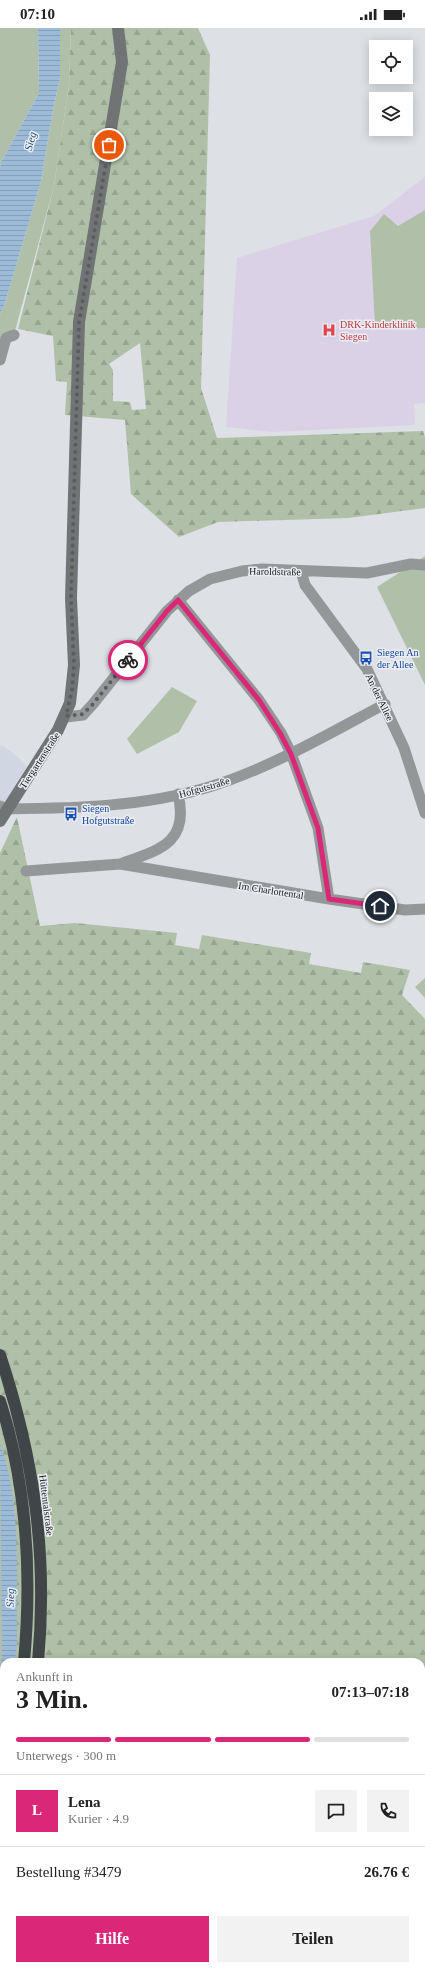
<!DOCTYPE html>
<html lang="de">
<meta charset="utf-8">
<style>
body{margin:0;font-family:Georgia,serif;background:#f2f2f2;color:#222;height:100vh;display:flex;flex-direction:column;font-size:15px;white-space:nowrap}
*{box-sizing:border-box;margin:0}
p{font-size:13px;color:#767676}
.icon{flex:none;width:22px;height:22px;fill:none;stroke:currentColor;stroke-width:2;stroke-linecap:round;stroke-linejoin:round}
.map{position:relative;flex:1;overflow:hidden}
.panel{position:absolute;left:0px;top:1630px;width:425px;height:312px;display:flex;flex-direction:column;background:#fff;border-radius:12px 12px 0 0;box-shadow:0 2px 10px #0003}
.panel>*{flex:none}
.buttons{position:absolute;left:369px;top:12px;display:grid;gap:8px}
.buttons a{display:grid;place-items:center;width:44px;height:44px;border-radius:0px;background:#fff;box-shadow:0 2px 10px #0003;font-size:20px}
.pin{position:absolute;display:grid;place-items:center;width:34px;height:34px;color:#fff;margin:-17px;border:2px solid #fff;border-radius:50%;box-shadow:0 1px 4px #0007}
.courier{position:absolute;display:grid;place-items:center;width:40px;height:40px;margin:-20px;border:3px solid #db2777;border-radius:50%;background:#fff;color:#222;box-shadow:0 1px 5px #0007}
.summary em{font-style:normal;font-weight:700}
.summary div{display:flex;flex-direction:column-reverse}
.summary{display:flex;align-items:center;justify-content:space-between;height:68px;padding:0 16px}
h1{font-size:26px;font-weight:700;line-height:30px}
.bar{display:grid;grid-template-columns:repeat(4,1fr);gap:6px 4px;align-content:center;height:48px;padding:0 16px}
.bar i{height:5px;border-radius:3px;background:#e0e0e0}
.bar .current{background:#db2777}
.bar p{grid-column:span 4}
.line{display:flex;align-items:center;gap:10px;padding:0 16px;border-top:1px solid #e0e0e0}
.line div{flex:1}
.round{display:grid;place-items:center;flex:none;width:42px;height:42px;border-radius:0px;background:#f2f2f2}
.button{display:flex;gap:8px;margin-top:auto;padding:8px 16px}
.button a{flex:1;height:46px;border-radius:0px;background:#db2777;color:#fff;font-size:16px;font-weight:700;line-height:46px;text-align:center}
.button a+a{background:#f2f2f2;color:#222}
.status{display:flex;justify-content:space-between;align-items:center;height:28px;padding:0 20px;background:#fff;direction:ltr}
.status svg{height:11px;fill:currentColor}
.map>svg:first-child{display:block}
.built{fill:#d0d6e2}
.medical{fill:#dad1e6}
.green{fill:#b0c0a8}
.forest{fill:url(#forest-firs);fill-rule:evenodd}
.water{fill:url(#water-rules)}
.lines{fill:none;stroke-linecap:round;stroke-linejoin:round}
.street{stroke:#949797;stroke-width:11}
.secondary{stroke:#707475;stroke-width:12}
.highway{stroke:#404647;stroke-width:12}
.done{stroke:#5a5c5f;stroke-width:4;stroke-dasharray:0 7.2}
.route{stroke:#db2777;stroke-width:5}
.labels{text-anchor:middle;stroke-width:3;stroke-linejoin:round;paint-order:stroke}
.health-label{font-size:10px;fill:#be3a42;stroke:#eaedf2;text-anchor:start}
.street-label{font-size:10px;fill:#141517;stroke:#eaedf2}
.transit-label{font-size:10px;fill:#164399;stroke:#eaedf2;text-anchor:start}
.water-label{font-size:11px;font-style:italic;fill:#1e4c75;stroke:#eaedf2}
</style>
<div class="status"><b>07:10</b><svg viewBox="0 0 49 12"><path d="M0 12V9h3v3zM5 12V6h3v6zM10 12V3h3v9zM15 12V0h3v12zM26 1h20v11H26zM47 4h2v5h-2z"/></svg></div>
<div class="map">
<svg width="425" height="1942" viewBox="0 0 425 1942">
<defs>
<pattern id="forest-firs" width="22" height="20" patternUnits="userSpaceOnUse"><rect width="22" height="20" fill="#b0c0a8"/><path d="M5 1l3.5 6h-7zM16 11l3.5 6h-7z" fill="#96a490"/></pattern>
<pattern id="water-rules" width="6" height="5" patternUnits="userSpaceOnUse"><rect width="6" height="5" fill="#9cbbd9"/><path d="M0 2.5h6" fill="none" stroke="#86a0ba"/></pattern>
</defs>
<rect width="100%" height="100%" fill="#dde0e5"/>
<!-- built -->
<path class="built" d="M0,718h3l15,11 14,15 -25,37 -7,-3z"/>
<!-- medical -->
<path class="medical" d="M425,149v226l-11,1 1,21 -143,7 -46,-5 11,-169 137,-42z"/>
<!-- green -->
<path class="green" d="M0,0h38l1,65 -38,69 -1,6z
M60,0h11l-2,57 -15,101 -40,149 -14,25v-46l5,-11 36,-122 12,-72 7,-31z
M425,182v118l-30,1 -20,-4 -5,-94 14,-17 14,12z
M425,528v129l-48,-98z
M172,659l25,14 -18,31 -42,22 -10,-15z
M425,950v20l-10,-11z
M108,1938h251l7,4h-258z"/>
<!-- forest -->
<path class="forest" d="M71,0h127l12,27 -9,333 16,50 206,-7 2,6v71l-77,10 -130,4 -39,15 -48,-43 -6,-74 -60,-5 2,-33 -11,-1 -3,-45 -35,-7 36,-143 15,-101zM140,315l6,66 -14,1 -2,-8 -17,-1v-31l-4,-6z
M17,789l23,109 35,-3 102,10 -2,12 24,4 3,-14 109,18 -2,11 52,9 2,-11 47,8 -8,25 23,24v951h-59l-7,-4h62v-304h-417v304h104v4h-108v-1117z"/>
<!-- water -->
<path class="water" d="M38,0h22v50l-7,31 -12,72 -36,122 -5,11v-146l1,-6 38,-69z
M0,1415c22,63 16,133 17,198l-2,21h-11v104l-4,27 2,-152z"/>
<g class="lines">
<!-- street -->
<path class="street" d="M0,332l6,-22 8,-3
M301,543l4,14 62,84 37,79 21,65
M178,572l81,100 22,33 10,20 27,75 11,71
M66,689l17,-2 10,-11 74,-93 22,-20 21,-12 32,-8 20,-2 105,4 44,-9 13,1
M0,778l7,3c68,-1 136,-2 202,-22 62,-19 119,-53 176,-83
M120,836c38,-14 70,-20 58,-70
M26,843l94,-7 209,35 76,11 20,-1"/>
<!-- secondary -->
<path class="secondary" d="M0,793l58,-91 12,-27 4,-38 -3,-67 8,-276 43,-260 -4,-34"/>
<!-- highway -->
<path class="highway" d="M0,1327c34,103 48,200 38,307
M0,1373c27,84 32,173 24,261
M11,1938v4
M26,1938v4"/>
</g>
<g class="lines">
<!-- done -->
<path class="done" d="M109,117l-30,177 -8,276 3,67 -2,25 -6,26 17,-2 10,-10 35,-44"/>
<!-- route -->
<path class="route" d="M128,632l39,-49 11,-11 81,100 21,33 11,21 27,74 11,71 51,7"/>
</g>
<!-- icons -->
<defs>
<g id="hospital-bare" transform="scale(1.08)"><path d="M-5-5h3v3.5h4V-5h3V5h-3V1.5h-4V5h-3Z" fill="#e0444e" stroke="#eaedf2" stroke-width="2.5" paint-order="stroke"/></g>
<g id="bus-bare" transform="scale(1.08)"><path d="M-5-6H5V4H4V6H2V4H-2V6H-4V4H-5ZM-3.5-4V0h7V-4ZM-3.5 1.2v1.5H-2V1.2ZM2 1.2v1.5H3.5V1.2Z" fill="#1a4fb4" stroke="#eaedf2" stroke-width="2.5" paint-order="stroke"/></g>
</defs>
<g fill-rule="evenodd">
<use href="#hospital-bare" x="329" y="302"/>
<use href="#bus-bare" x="366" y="630"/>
<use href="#bus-bare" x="71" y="786"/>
</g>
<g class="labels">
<!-- health labels -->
<g class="health-label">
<text x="340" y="300">DRK-Kinderklinik<tspan x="340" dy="12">Siegen</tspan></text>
</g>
<!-- street labels -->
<g class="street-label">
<text transform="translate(275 543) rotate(1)" y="4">Haroldstraße</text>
<text transform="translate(380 669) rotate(64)" y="4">An der Allee</text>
<text transform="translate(39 732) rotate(-57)" y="4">Tiergartenstraße</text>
<text transform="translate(204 759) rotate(-16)" y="4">Hofgutstraße</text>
<text transform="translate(271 862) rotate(9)" y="4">Im Charlottental</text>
<text transform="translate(47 1477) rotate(83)" y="4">Hüttentalstraße</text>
</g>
<!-- transit labels -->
<g class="transit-label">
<text x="377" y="628">Siegen An<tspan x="377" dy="12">der Allee</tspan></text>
<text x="82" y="784">Siegen<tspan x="82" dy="12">Hofgutstraße</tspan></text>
</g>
<!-- water labels -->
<g class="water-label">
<text transform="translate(30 113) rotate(-75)" y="4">Sieg</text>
<text transform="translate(10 1570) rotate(-89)" y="4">Sieg</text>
</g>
</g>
</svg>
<div class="buttons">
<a><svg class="icon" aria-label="locate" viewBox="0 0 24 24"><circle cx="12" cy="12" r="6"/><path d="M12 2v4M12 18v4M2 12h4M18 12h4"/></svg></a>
<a><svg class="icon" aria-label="layers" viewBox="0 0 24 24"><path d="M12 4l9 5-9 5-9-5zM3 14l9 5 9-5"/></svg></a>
</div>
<div class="pin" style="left:109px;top:117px;background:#ea580c"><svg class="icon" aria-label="bag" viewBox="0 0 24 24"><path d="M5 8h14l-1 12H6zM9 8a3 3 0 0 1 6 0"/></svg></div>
<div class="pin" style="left:380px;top:878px;background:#1f2937"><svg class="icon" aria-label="home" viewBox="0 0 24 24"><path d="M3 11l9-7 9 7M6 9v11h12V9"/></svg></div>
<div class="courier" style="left:128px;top:632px"><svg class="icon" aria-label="bike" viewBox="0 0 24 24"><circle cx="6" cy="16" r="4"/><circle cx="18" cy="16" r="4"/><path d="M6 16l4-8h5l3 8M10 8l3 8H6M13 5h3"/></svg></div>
<section class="panel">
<div class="summary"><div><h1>3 Min.</h1><p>Ankunft in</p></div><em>07:13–07:18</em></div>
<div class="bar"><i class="current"></i><i class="current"></i><i class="current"></i><i></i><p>Unterwegs · 300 m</p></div>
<div class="line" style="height:72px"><b class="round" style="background:#db2777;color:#fff">L</b><div><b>Lena</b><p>Kurier · 4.9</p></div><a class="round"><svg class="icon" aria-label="chat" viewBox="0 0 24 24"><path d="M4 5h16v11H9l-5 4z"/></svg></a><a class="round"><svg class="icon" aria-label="phone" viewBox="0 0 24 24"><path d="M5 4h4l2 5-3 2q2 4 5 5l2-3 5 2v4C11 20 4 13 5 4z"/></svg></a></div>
<div class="line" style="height:52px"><div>Bestellung #3479</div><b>26.76 €</b></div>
<div class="button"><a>Hilfe</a><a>Teilen</a></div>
</section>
</div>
